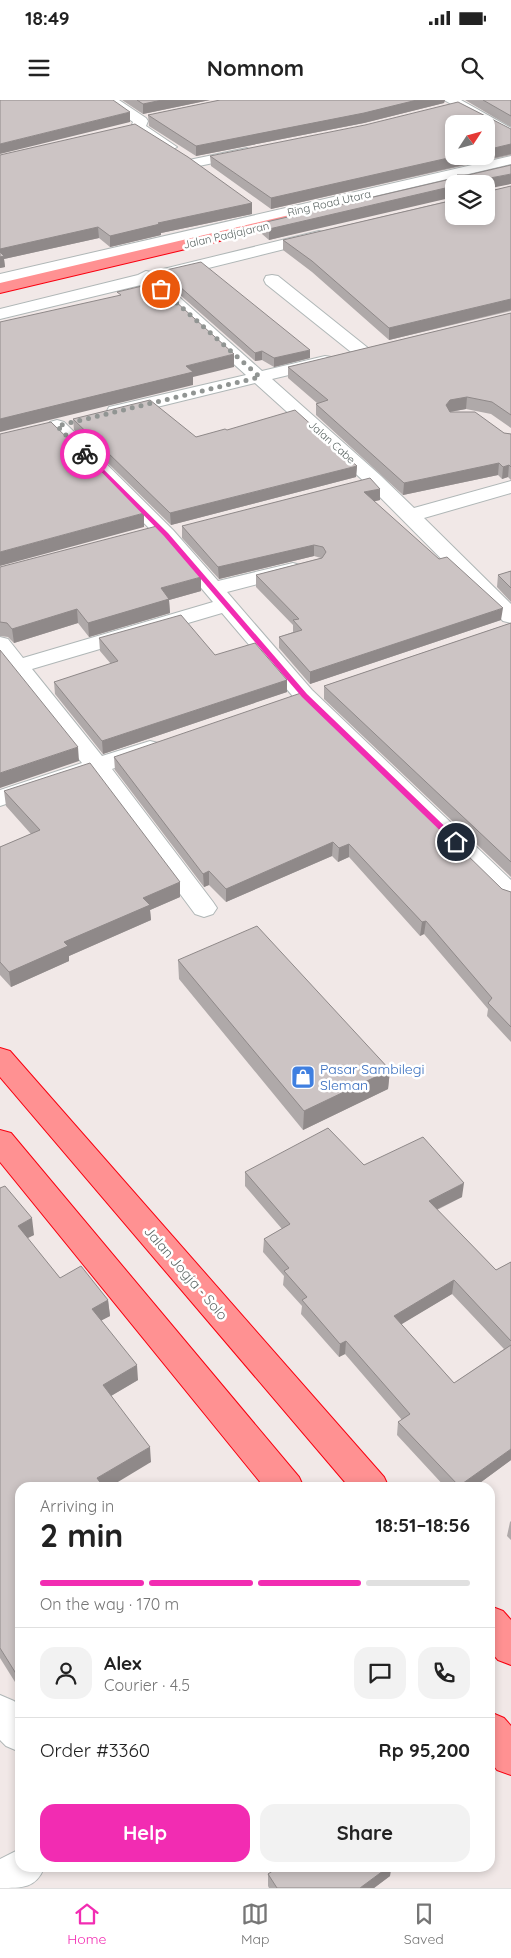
<!DOCTYPE html>
<meta charset="utf-8">
<style>
body{margin:0;font-family:Quicksand,sans-serif;background:#f2f2f2;color:#222;height:100vh;display:flex;flex-direction:column;font-size:19px;white-space:nowrap}
*{box-sizing:border-box;margin:0}
p{font-size:16px;color:#767676}
.icon{flex:none;width:28px;height:28px;fill:none;stroke:currentColor;stroke-width:2;stroke-linecap:round;stroke-linejoin:round}
.map{position:relative;flex:1;overflow:hidden}
.sheet{position:absolute;left:15px;top:1382px;width:480px;height:390px;display:flex;flex-direction:column;background:#fff;border-radius:15px;box-shadow:0 2px 8px #0003}
.sheet>*{flex:none}
.needle{width:32px;rotate:54deg}
.fabs{position:absolute;left:445px;top:15px;display:grid;gap:10px}
.fabs a{display:grid;place-items:center;width:50px;height:50px;border-radius:10px;background:#fff;box-shadow:0 2px 8px #0003;font-size:25px}
.pin{position:absolute;display:grid;place-items:center;width:42px;height:42px;color:#fff;margin:-21px;border:2px solid #fff;border-radius:50%;box-shadow:0 1px 5px #0007}
.courier{position:absolute;display:grid;place-items:center;width:50px;height:50px;margin:-25px;border:4px solid #f22cb2;border-radius:50%;background:#fff;color:#222;box-shadow:0 1px 6px #0007}
.headline em{font-style:normal;font-weight:700}
.headline div{display:flex;flex-direction:column-reverse}
.headline{display:flex;align-items:center;justify-content:space-between;height:85px;padding:0 25px}
h1{font-size:32px;font-weight:700;line-height:38px}
.bar{display:grid;grid-template-columns:repeat(4,1fr);gap:8px 5px;align-content:center;height:60px;padding:0 25px}
.bar i{height:6px;border-radius:4px;background:#e0e0e0}
.bar .selected{background:#f22cb2}
.bar p{grid-column:span 4}
.line{display:flex;align-items:center;gap:12px;padding:0 25px;border-top:1px solid #e0e0e0}
.line div{flex:1}
.round{display:grid;place-items:center;flex:none;width:52px;height:52px;border-radius:15px;background:#f2f2f2}
.cta{display:flex;gap:10px;margin-top:auto;padding:10px 25px}
.cta a{flex:1;height:58px;border-radius:15px;background:#f22cb2;color:#fff;font-size:20px;font-weight:700;line-height:58px;text-align:center}
.cta a+a{background:#f2f2f2;color:#222}
.status{display:flex;justify-content:space-between;align-items:center;height:35px;padding:0 25px;background:#fff;direction:ltr}
.status svg{height:14px;fill:currentColor}
header{display:flex;justify-content:space-between;align-items:center;height:65px;padding:0 25px;background:#fff;font-size:22px;font-weight:700}
.tabs{display:flex;justify-content:space-around;align-items:center;height:70px;border-top:1px solid #e0e0e0;background:#fff;font-size:14px;color:#767676}
.tabs a{display:grid;justify-items:center;gap:2px}
.tabs .selected{color:#f22cb2}
.map>svg:first-child{display:block}
.lines{fill:none;stroke-linecap:round;stroke-linejoin:round}
.minor-casing{stroke:#b0b7b7;stroke-width:2}
.highway-casing{stroke:#f90010;stroke-width:2}
.minor{fill:#fff;fill-rule:evenodd}
.highway{fill:#ff9192;fill-rule:evenodd}
.wall{fill:#afa9a9;fill-rule:evenodd}
.shaded-wall{fill:#8f8989}
.building{fill:#ccc4c4;stroke:#8f8989}
.route{fill:#f22cb2}
.done{stroke:#919593;stroke-width:5;stroke-dasharray:0 9}
.labels{text-anchor:middle;stroke-width:5;stroke-linejoin:round;paint-order:stroke}
.far-street-label{font-size:11px;fill:#5e6866;stroke:#fff}
.shop-label{font-size:14px;fill:#366cbe;stroke:#fff;text-anchor:start}
.street-label{font-size:14px;fill:#5e6866;stroke:#fff}
</style>
<div class="status"><b>18:49</b><svg viewBox="0 0 49 12"><path d="M0 12V9h3v3zM5 12V6h3v6zM10 12V3h3v9zM15 12V0h3v12zM26 1h20v11H26zM47 4h2v5h-2z"/></svg></div>
<header><svg class="icon" aria-label="menu" viewBox="0 0 24 24"><path d="M4 6h16M4 12h16M4 18h16"/></svg>Nomnom<svg class="icon" aria-label="search" viewBox="0 0 24 24"><circle cx="10" cy="10" r="6"/><path d="M15 15l6 6"/></svg></header>
<div class="map">
<svg width="511" height="1788" viewBox="0 0 511 1788">
<rect width="100%" height="100%" fill="#f1e8e7"/>
<g class="lines">
<!-- minor casing -->
<g class="minor-casing">
<path id="minor" d="M103,0h16l27,18 2,3 -2,5 31,21 -7,4 -5,-1 -32,-20 -2,-3 2,-5z
M444,0h17l50,28v10z
M247,48l7,4 -2,3 -58,12 -7,-4 2,-3z
M511,56v8l-511,120v-10z
M319,131l6,2 2,3 -2,3 -165,41 102,91 63,-15 6,1 3,4 -3,4 -59,14 109,97 33,32 97,-27v12l-87,25 87,86v19l-8,-2 -136,-137 -112,-101 -139,34 -7,-2 -2,-4 2,-4 137,-32 -101,-91 -145,35v-10l138,-34 8,-4 5,1z
M272,175l6,1 90,72 3,4 -3,4h-12l-90,-72 -2,-4 2,-4z
M57,320l7,2 109,108 45,51 75,-18 7,2 3,4 -3,4 -73,19 85,98 199,190v24l-9,-3 -206,-201 -74,-87 -190,56 70,87 48,-15 8,2 4,5 -4,5 -46,16 101,133 4,6 -4,6 -9,3 -9,-3 -103,-139 -92,31v-16l82,-27 -82,-104v-22l8,2 15,19 190,-56 -54,-64 -109,-108 -2,-4 2,-4z
M0,1595l14,6 6,6v45l-14,-6 -6,-6z
M20,1749v19h24c-8,20 -21,20 -44,20v-29z"/>
</g>
<!-- highway casing -->
<g class="highway-casing">
<path id="highway" d="M298,113l6,2 2,3 -2,3 -304,72v-10z
M0,948l10,3 374,426 5,11h-39l-350,-411z
M0,1030l11,3 288,344 5,11h-39l-265,-326z
M490,1506l13,5 8,9v45l-13,-5 -8,-9z
M490,1612l14,6 7,8v49l-14,-5 -7,-9z"/>
</g>
<!-- minor -->
<use href="#minor" class="minor"/>
<!-- highway -->
<use href="#highway" class="highway"/>
</g>
<!-- wall -->
<path class="wall" d="M122,0h88l-67,14z
M220,0h225l-1,3 -80,20 -168,33 -47,-30 -1,-11z
M465,0h46v27z
M511,29v26l-240,54 -60,-43 -1,-10z
M0,55l252,48v11l-91,19v2l-51,12 -11,-9 -95,21 1,8 -5,1z
M468,75l18,9 -217,56 -7,-6v-11z
M511,86v125l-122,29 -77,-68 -29,-22v-10z
M162,171l148,87 -36,9 -12,-7 -7,1 -93,-82z
M511,213v115l-20,-14 -25,-5 -16,3 54,21 7,1v46l-3,-3 -6,2 -4,-4 -95,20 -87,-80v-11l1,-1 -29,-25v-11z
M73,319l123,18 31,-7 130,36 -1,11 -185,48 -97,-95z
M380,389v11l-6,1 127,119 -191,64 -31,-36v-11l14,-5v-7l-37,-38v-12l65,-17 -7,-2 -95,23 -37,-41v-12z
M0,467l201,24 -32,9 1,13 -81,24 -11,-14 -64,20 -6,-6 -8,-1z
M511,471v31l-14,-15 1,-12z
M511,523v254l-187,-178v-13z
M99,538l116,17 72,25v12l-184,62 -48,-60 -1,-12 57,-18 -11,-13z
M114,657l397,135v150l-24,-26 1,-7 -64,-75 -4,2 -71,-79 -11,5 -6,-6 -106,46 -17,-17 -5,2 -89,-117z
M4,691l176,91v15l-30,13 1,10 -82,36v5l-58,26 -11,-12v-128l31,-13 -25,-28z
M178,860l212,110 -2,19 -85,41 -124,-151z
M364,1065l98,32 -25,13 59,60 15,-8v198l-38,28h-27l-49,-53 1,-13 4,-2 -57,-66 -6,3 -38,-43 1,-8 -19,-21 1,-9 -21,-24 1,-13 18,-10 -37,-43v-14zM452,1194l52,55 -50,34 -53,-59z
M0,1088l34,47 -7,3 33,40 48,22 2,16 -9,4 37,60 -27,16 40,66 -131,26v202l-20,-32z
M511,1421v19l-4,-4 3,-14z
M277,1768h114l-1,8 -16,12h-105l-1,-2v-12z"/>
<!-- shaded-wall -->
<path class="shaded-wall" d="M162,0h48l-67,14v-10z
M417,0h28l-1,3 -80,20 -168,33v-10z
M130,12v10l-130,32v-10z
M511,44v10l-240,55v-11l186,-42h29v-6z
M511,74v10l-25,5v-5h-1v-5z
M454,86v11l-185,43v-11z
M252,103v11l-91,19v2l-51,12v-11l48,-13z
M98,127l1,11 -95,21 1,8 -5,1v-19z
M511,199v11l-122,30v-12z
M310,250v8l-36,9v-9z
M262,251v9l-7,1v-8z
M234,254v13l-41,10v8l-193,47v-13l186,-53z
M467,297l-1,12 -17,3 -3,-7 4,-5z
M499,363l-1,12 -95,20 1,-12z
M509,365l-1,12 -6,2 1,-12z
M357,366l-1,11 -185,48 -1,-12z
M380,389v11l-17,4 1,-12z
M144,413v14l-144,39v-14z
M314,445v11l-95,23 -1,-12z
M201,477v14l-32,9 1,13 -81,24 -1,-14 73,-35z
M503,508l-2,12 -191,64v-12z
M77,509l1,14 -64,20 -2,-14z
M287,580v12l-184,62 -1,-13z
M78,647l1,14 -79,27v-15z
M333,742l-1,14 -106,46v-13z
M349,744v13l-11,5 1,-14z
M209,771v14l-5,2 -1,-13z
M180,782v15l-30,13 1,10 -82,36v5l-58,26 -2,-15 134,-74z
M426,821l-2,13 -4,2 2,-14z
M390,970l-2,19 -85,41 1,-19z
M464,1083l-2,14 -35,17 2,-13z
M32,1118l2,17 -14,7 -2,-16z
M454,1180l-2,14 -60,36 2,-14z
M108,1200l2,16 -17,9 -1,-16z
M346,1241l-1,13 -6,3 1,-13z
M137,1265l1,15 -34,20 -1,-15z
M150,1347l1,15 -43,26h-10l-1,-10z
M511,1349v11l-38,28h-14v-2z
M387,1768h4l-1,8 -16,12h-14z"/>
<!-- building -->
<path class="building" d="M0,0h113l17,12 -130,32z
M137,0h25l-19,4z
M220,0h197l-53,13 -168,33 -48,-31z
M483,0h28v16z
M458,2l53,27v15l-25,6v-26h-32v32h3l-186,42 -61,-42 155,-31z
M135,24l53,33 64,46 -94,20 2,1 -50,12 -12,-9 -98,22v-94z
M511,65v9l-26,5 1,5h-32v2l-185,43 -7,-6 193,-45 2,-3h11z
M511,86v113l-122,29 -77,-67 -29,-21 171,-40v16h32v-24z
M0,152l4,4 -4,1z
M201,162l109,88 -36,8 -12,-7 -7,2 -93,-82z
M155,183l79,71 -48,12 7,6 -193,47v-97l27,-6 94,-21 -4,-3z
M511,213v102l-19,-13 -25,-5 -17,3 -4,5 4,7h25l29,21 7,1v33l-2,-2 -6,2 -4,-4 -95,20 -88,-79 12,-4 -40,-33z
M150,300l46,37 29,-8 2,1 68,-20 62,56 -187,47 -97,-94z
M51,322l93,91 -144,39v-118z
M370,378l10,11 -16,3 75,67 8,-2 56,51 -193,64 -31,-35 23,-7 -9,-10 6,-1 -43,-44 66,-17 4,-6 -3,-5 -9,-2 -96,22 -36,-41z
M157,426l44,51 -40,11 8,11 -81,24 -11,-14 -65,20 -5,-6 -7,-1v-55z
M511,471v17l-13,-13z
M181,515l34,40 40,-12 32,37 -185,61 -48,-59 64,-21 -19,-23z
M511,523v239l-187,-176z
M0,550l78,97 -78,26z
M301,593l201,196 9,3v135l-23,-24 4,-5 -66,-77 -4,1 -73,-78 -10,4 -6,-6 -107,47 -17,-18 -6,3 -89,-117z
M90,663l90,119 -37,16 7,7 -86,37 4,4 -59,26 -9,-10v-115l40,-17 -36,-39z
M257,826l133,144 -86,41 -126,-151z
M328,1028l36,37 59,-28 41,46 -35,18 67,69 15,-8v79l-57,-61 -60,36 60,67 57,-38v104l-52,37 -61,-64 12,-8 -64,-73 -6,3 -38,-44 5,-3 -23,-26 5,-3 -25,-29 26,-15 -45,-52z
M5,1086l27,32 -14,8 42,52 21,-12 27,34 -16,9 45,56 -34,20 47,62 -53,31 7,10h-84v192l-20,-32v-460z
M277,1768h110l-27,20h-83l-9,-14z"/>
<!-- route -->
<path class="route" d="M83,353h4l81,80 139,161 152,146v3h-6l-151,-146 -138,-161z"/>
<g class="lines">
<!-- done -->
<path class="done" d="M85,354l-28,-28 203,-49 -99,-88"/>
</g>
<!-- icons -->
<defs>
<g id="shop-square" transform="scale(1.25)"><rect x="-9" y="-9" width="18" height="18" rx="4" fill="#3f7fe0" stroke="#fff"/><path d="M-5-2.5h2.3a2.7 3.5 0 0 1 5.4 0H5L5.5 6h-11ZM-1.5-2.5h3a1.5 2.3 0 0 0-3 0Z" fill="#fff"/></g>
</defs>
<g fill-rule="evenodd">
<use href="#shop-square" x="303" y="977"/>
</g>
<g class="labels">
<!-- far-street labels -->
<g class="far-street-label">
<text transform="translate(329 103) rotate(-13)" y="4">Ring Road Utara</text>
<text transform="translate(226 135) rotate(-13)" y="4">Jalan Padjajaran</text>
<text transform="translate(332 342) rotate(42)" y="4">Jalan Cabe</text>
</g>
<!-- shop labels -->
<g class="shop-label">
<text x="320" y="974">Pasar Sambilegi<tspan x="320" dy="16">Sleman</tspan></text>
</g>
<!-- street labels -->
<g class="street-label">
<text transform="translate(186 1173) rotate(49)" y="5">Jalan Jogja - Solo</text>
</g>
</g>
</svg>
<div class="fabs">
<a><svg class="needle" viewBox="-14 -14 28 28"><path d="M0-13l5 13h-10z" fill="#e53935"/><path d="M0 13l5-13h-10z" fill="#767676"/></svg></a>
<a><svg class="icon" aria-label="layers" viewBox="0 0 24 24"><path d="M12 4l9 5-9 5-9-5zM3 14l9 5 9-5"/></svg></a>
</div>
<div class="pin" style="left:161px;top:189px;background:#ea580c"><svg class="icon" aria-label="bag" viewBox="0 0 24 24"><path d="M5 8h14l-1 12H6zM9 8a3 3 0 0 1 6 0"/></svg></div>
<div class="pin" style="left:456px;top:742px;background:#1f2937"><svg class="icon" aria-label="home" viewBox="0 0 24 24"><path d="M3 11l9-7 9 7M6 9v11h12V9"/></svg></div>
<div class="courier" style="left:85px;top:354px"><svg class="icon" aria-label="bike" viewBox="0 0 24 24"><circle cx="6" cy="16" r="4"/><circle cx="18" cy="16" r="4"/><path d="M6 16l4-8h5l3 8M10 8l3 8H6M13 5h3"/></svg></div>
<section class="sheet">
<div class="headline"><div><h1>2 min</h1><p>Arriving in</p></div><em>18:51–18:56</em></div>
<div class="bar"><i class="selected"></i><i class="selected"></i><i class="selected"></i><i></i><p>On the way · 170 m</p></div>
<div class="line" style="height:90px"><a class="round"><svg class="icon" aria-label="person" viewBox="0 0 24 24"><circle cx="12" cy="8" r="4"/><path d="M4 21q1-7 8-7t8 7"/></svg></a><div><b>Alex</b><p>Courier · 4.5</p></div><a class="round"><svg class="icon" aria-label="chat" viewBox="0 0 24 24"><path d="M4 5h16v11H9l-5 4z"/></svg></a><a class="round"><svg class="icon" aria-label="phone" viewBox="0 0 24 24"><path d="M5 4h4l2 5-3 2q2 4 5 5l2-3 5 2v4C11 20 4 13 5 4z"/></svg></a></div>
<div class="line" style="height:65px"><div>Order #3360</div><b>Rp 95,200</b></div>
<div class="cta"><a>Help</a><a>Share</a></div>
</section>
</div>
<nav class="tabs">
<a class="selected"><svg class="icon" aria-label="home" viewBox="0 0 24 24"><path d="M3 11l9-7 9 7M6 9v11h12V9"/></svg>Home</a>
<a><svg class="icon" aria-label="map" viewBox="0 0 24 24"><path d="M3 6l6-2 6 2 6-2v14l-6 2-6-2-6 2zM9 4v14M15 6v14"/></svg>Map</a>
<a><svg class="icon" aria-label="saved" viewBox="0 0 24 24"><path d="M7 4h10v16l-5-4-5 4z"/></svg>Saved</a>
</nav>
